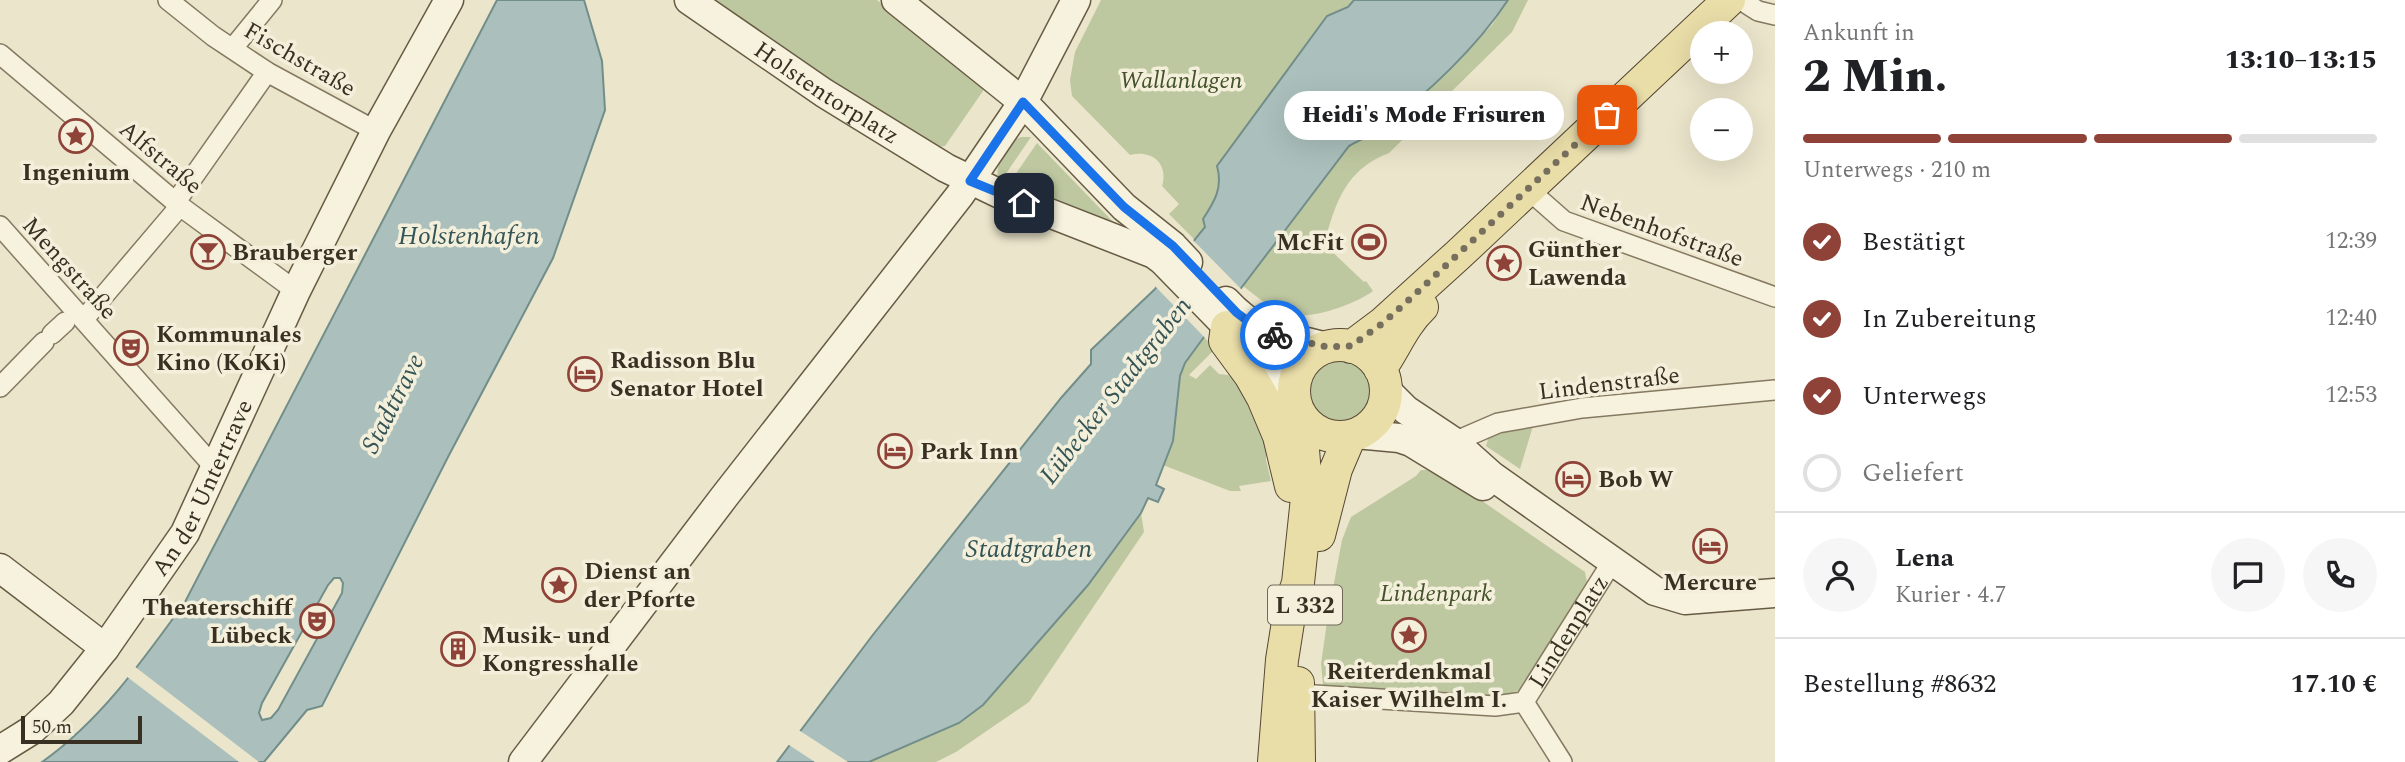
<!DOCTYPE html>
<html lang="de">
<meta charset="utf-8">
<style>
body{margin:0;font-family:Spectral,serif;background:#f6f6f6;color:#202124;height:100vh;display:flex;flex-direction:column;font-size:26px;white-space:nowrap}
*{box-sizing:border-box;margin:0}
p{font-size:23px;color:#757577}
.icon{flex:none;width:38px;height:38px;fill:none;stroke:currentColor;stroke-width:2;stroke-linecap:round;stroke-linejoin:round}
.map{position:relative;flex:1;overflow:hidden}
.details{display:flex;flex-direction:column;background:#fff;width:630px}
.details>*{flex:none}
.buttons{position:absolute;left:1690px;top:21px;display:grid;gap:14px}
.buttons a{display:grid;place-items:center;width:63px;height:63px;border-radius:50%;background:#fff;box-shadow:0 7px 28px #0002;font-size:35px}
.scale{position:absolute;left:21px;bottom:18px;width:121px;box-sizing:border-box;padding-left:7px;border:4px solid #383023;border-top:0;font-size:19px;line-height:24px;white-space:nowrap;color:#383023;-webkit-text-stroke:5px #f3efda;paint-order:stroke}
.pin{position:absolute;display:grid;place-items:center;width:60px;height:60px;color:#fff;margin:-30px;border-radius:14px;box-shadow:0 4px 10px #0006}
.courier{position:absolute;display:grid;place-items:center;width:70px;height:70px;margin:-35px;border:5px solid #1a73e8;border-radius:50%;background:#fff;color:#222;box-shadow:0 2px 9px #0007}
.bubble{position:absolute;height:49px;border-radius:24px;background:#fff;box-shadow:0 7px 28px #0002;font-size:23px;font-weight:800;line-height:49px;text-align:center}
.head em{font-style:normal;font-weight:800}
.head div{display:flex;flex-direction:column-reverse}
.head{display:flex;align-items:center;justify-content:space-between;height:119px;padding:0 28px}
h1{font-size:46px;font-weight:800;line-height:52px}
.bar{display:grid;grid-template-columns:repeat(4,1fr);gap:10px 7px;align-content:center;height:84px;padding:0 28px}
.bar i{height:9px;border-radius:5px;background:#e0e0e0}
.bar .current{background:#8f4237}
.bar p{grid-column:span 4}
.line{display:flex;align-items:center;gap:18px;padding:0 28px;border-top:2px solid #e0e0e0}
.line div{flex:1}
.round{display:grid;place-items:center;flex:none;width:74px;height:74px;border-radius:37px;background:#f6f6f6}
ol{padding:0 28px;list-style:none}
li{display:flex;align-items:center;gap:21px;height:77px}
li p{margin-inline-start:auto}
li .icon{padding:7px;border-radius:50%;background:#8f4237;color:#fff;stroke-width:4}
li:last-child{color:#757577}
li i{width:38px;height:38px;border:4px solid #e0e0e0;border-radius:50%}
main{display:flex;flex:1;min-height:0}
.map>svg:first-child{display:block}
.green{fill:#bec8a0}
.water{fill:#abc0bc;stroke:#728e8a;stroke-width:2;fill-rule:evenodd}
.pier{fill:#ebe5cb}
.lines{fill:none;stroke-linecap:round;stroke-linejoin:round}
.street-casing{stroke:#867961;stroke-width:22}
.secondary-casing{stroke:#685b44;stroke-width:31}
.primary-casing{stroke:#554834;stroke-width:34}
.street{stroke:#f6f2de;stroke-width:19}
.secondary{stroke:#f6f2de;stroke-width:28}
.primary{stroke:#e9dda8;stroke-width:32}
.done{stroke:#776f5e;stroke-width:7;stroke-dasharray:0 12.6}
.route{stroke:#1a73e8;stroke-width:9}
.labels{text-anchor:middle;stroke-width:7;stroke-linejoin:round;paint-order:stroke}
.shield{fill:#f3efda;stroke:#70695a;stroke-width:2}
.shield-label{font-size:23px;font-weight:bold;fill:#383023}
.street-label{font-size:24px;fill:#383023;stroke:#f3efda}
.park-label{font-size:24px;font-style:italic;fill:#43522b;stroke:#f3efda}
.poi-label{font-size:24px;font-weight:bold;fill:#383023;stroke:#f3efda;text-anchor:start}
.water-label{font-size:26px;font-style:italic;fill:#345456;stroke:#f3efda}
</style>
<main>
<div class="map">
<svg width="1775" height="762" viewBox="0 0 1775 762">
<rect width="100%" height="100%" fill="#ebe5cb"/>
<!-- green -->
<path class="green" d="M705,0h172l105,82 2,4 -1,5 -38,55 -7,1 -117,-68z
M1101,0h253l-5,7 -12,7 -117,162c-1,18 -8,29 -17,43l2,8 -10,13 -26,-26 10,-10 -17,-18c7,-22 -10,-37 -32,-31l-58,-59 -2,-16 5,-28z
M1508,0h20l-16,32 -123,121c-44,17 -53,49 -65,91l40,38 2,-1 7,10c-17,13 -60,28 -81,24 -8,-1 -14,-7 -20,-11l-2,3 -27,-21 106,-140 31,-17 58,-49 54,-55z
M1021,137h10l-30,44c-11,-14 7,-30 15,-42z
M1037,143l81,84 -110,-42z
M1204,337l9,9 -2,3 2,2 -24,24 7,4 14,-14 9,9 9,1 9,7 15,28 14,38v12l5,21 -32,5 2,5h-11l-67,-26 10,-24 7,-65 5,-13z
M1306 391a34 34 0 1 1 68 0a34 34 0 1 1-68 0Z
M1533,426l-13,43 -34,-23 3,-10z
M1421,470h6l58,33 100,69 2,10 -7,17 -59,90 -15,8 -182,-11 -1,-2 -2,-20 7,-49 14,-75 9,-23 65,-41z
M1141,513l3,19 -115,170 -73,50 -20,10h-67l114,-57 105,-120z"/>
<!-- water -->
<path class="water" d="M497,0h87l18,61 3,49 -52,148 -105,199 -126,249 -15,4 -43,52h-222c59,-42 101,-102 143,-160zM334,578h6l3,5 -1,10 -64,117 -7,8 -9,2 -3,-7 3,-10 66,-118z
M1354,0h154c-31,47 -81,94 -126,128 -10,7 -22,12 -33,18l-145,191 -19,26 -5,13 -7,65 -17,44 8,4 -6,13 -10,-4 -7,15 -53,72 -105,120 -24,18 -90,39h-92l95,-126 189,-238 30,-34v-14l64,-61 50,-62 -2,-8c12,-18 20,-32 14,-53l110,-150 21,-9z"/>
<!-- pier -->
<path class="pier" d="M1191,238l52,53 -36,49 -53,-55z
M134,666l125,96h-20l-113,-86z
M797,729l51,33h-33l-29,-19z"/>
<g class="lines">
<!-- street casing -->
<g class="street-casing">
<g id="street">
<path d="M168,0l45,36 54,36 109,59"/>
<path d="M1747,4l11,7 17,4"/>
<path d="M233,48l39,-48"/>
<path d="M0,54l180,152 116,85"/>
<path d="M1539,199l25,22 211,76"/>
<path d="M175,203l92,-131"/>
<path d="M0,226l215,242"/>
<path d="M84,319l96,-113"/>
<path d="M52,334l13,-12"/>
<path d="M0,387l44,-45"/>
<path d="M1454,442l44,-19 84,-15 193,-18"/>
<path id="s1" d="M1298,694l197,12 29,-4 88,-140"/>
<path d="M1524,702l38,60"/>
</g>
</g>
<!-- secondary casing -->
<g class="secondary-casing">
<g id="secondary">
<path id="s2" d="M689,0l135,93 122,75 52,25 156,61 8,6 89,91 45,52"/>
<path d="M896,0l127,102 101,105 49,39 15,16"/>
<path d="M1226,301c33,36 57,34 101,46"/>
<path d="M1385,389l21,21 48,32 38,34 163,115 30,9 90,-7"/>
<path d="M1356,434l43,4 12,4 72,44"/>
<path d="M0,568l105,80"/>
<path id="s3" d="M0,750l32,-20 29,-27 44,-55 80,-115 111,-242 80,-160 73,-131"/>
<path d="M523,762l201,-265 236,-302 63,-93 53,-102"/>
</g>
</g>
<!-- primary casing -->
<g class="primary-casing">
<path id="primary" d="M1227,327l-2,14 25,34 13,23 16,38 12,50
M1294 391a46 46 0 1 1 92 0a46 46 0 1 1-92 0Z
M1351,347l32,-24 75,-68 271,-255
M1380,369c15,-21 23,-44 42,-62
M1319,535l17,-66 14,-33
M1298,683l1,79
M1274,762l8,-102 9,-57 7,-20 9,-85 -7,-84"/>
</g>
<!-- street -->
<use href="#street" class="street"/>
<!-- secondary -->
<use href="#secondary" class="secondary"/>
<!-- primary -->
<use href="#primary" class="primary"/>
</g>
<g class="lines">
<!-- done -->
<path class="done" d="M1275,335l52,12 24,-1 32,-23 28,-25 196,-183"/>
<!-- route -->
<path class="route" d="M1024,203l-54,-22 53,-79 101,105 49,39 64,67 23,17 15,5"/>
</g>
<!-- icons -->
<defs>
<g id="sight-ring" transform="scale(1.75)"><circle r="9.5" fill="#f3efda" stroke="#8f4237" stroke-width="1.5"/><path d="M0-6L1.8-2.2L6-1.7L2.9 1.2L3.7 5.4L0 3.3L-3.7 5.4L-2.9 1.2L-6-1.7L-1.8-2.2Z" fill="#8f4237"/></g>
<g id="stadium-ring" transform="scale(1.75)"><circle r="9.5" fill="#f3efda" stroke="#8f4237" stroke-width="1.5"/><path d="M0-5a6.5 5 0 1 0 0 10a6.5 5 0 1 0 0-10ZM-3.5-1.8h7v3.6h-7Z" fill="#8f4237"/></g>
<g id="bar-ring" transform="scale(1.75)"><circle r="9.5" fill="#f3efda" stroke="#8f4237" stroke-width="1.5"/><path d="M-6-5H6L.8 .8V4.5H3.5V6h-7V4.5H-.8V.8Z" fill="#8f4237"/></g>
<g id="theatre-ring" transform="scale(1.75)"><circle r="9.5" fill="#f3efda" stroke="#8f4237" stroke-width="1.5"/><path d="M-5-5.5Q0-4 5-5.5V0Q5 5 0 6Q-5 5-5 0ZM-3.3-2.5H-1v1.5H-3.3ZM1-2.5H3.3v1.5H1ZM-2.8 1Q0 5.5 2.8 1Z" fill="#8f4237"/></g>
<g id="hotel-ring" transform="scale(1.75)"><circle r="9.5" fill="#f3efda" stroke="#8f4237" stroke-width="1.5"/><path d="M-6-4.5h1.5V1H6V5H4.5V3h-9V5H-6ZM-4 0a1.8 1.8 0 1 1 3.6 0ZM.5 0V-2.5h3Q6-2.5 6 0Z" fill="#8f4237"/></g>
<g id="building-ring" transform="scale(1.75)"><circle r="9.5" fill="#f3efda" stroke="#8f4237" stroke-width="1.5"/><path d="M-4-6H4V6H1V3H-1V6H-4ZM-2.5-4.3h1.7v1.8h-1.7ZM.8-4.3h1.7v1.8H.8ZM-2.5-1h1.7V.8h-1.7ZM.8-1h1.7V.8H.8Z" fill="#8f4237"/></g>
</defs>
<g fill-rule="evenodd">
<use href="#sight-ring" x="76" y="136"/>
<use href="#stadium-ring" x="1369" y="242"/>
<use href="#bar-ring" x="208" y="252"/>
<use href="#sight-ring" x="1504" y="263"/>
<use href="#theatre-ring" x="131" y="348"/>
<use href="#hotel-ring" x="585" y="374"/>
<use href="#hotel-ring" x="895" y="451"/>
<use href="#hotel-ring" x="1573" y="479"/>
<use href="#hotel-ring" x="1710" y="546"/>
<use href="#sight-ring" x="559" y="585"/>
<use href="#theatre-ring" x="317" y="621"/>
<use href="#sight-ring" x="1409" y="635"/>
<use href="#building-ring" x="458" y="649"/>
</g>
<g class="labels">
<!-- shield labels -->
<rect class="shield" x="1268" y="585.5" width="74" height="39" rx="5"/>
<g class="shield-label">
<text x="1305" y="613">L 332</text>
</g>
<!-- street labels -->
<g class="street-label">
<text transform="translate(300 59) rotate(30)" y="8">Fischstraße</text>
<text dy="8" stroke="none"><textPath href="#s2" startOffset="166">Holstentorplatz</textPath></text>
<text transform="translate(161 157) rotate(40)" y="8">Alfstraße</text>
<text transform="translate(1662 230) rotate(20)" y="8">Nebenhofstraße</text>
<text transform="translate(70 268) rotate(48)" y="8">Mengstraße</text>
<text transform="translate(1609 383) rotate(-7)" y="8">Lindenstraße</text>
<text dy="8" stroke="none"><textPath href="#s3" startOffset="336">An der Untertrave</textPath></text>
<text dy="8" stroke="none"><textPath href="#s1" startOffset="310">Lindenplatz</textPath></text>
</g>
<!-- park labels -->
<g class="park-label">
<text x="1181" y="88">Wallanlagen</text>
<text x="1436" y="601">Lindenpark</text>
</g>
<!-- poi labels -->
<g class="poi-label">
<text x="76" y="180" text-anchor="middle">Ingenium</text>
<text x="1344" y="250" text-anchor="end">McFit</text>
<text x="1528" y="257">Günther<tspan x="1528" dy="28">Lawenda</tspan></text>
<text x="232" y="260">Brauberger</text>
<text x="156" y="342">Kommunales<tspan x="156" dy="28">Kino (KoKi)</tspan></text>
<text x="610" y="368">Radisson Blu<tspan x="610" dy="28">Senator Hotel</tspan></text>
<text x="920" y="459">Park Inn</text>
<text x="1598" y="487">Bob W</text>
<text x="584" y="579">Dienst an<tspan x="584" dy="28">der Pforte</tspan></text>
<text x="1710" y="590" text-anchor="middle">Mercure</text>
<text x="292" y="615" text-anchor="end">Theaterschiff<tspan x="292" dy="28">Lübeck</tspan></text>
<text x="482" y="643">Musik- und<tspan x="482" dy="28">Kongresshalle</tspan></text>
<text x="1409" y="679" text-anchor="middle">Reiterdenkmal<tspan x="1409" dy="28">Kaiser Wilhelm I.</tspan></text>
</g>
<!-- water labels -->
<g class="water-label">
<text x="469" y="244">Holstenhafen</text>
<text transform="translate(1115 390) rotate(-52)" y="9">Lübecker Stadtgraben</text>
<text transform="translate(392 403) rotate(-63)" y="9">Stadttrave</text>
<text x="1029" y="557">Stadtgraben</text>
</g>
</g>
</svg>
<div class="buttons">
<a>+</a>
<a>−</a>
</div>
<div class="scale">50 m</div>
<div class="pin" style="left:1607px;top:115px;background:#ea580c"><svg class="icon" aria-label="bag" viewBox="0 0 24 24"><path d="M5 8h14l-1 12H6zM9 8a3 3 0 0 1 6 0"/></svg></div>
<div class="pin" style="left:1024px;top:203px;background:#1f2937"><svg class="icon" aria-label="home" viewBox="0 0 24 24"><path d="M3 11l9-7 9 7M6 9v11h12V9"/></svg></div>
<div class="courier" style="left:1275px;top:335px"><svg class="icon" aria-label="bike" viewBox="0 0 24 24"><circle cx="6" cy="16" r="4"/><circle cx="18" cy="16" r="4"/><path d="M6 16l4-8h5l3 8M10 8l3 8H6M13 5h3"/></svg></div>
<div class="bubble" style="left:1284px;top:91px;width:280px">Heidi's Mode Frisuren</div>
</div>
<section class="details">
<div class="head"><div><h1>2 Min.</h1><p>Ankunft in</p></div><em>13:10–13:15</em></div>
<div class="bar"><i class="current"></i><i class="current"></i><i class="current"></i><i></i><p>Unterwegs · 210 m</p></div>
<ol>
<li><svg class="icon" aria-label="check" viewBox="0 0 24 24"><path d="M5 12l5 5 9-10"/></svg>Bestätigt<p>12:39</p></li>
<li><svg class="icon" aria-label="check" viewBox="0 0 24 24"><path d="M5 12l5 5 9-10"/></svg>In Zubereitung<p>12:40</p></li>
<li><svg class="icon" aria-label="check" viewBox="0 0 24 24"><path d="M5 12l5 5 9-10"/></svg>Unterwegs<p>12:53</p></li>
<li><i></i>Geliefert</li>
</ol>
<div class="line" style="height:126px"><a class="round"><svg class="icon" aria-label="person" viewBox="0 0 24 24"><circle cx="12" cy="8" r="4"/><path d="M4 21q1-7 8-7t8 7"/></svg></a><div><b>Lena</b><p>Kurier · 4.7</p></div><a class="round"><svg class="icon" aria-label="chat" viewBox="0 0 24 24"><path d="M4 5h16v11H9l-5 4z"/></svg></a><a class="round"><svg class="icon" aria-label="phone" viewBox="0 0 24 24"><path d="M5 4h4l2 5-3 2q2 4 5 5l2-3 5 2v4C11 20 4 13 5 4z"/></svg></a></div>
<div class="line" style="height:91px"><div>Bestellung #8632</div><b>17.10 €</b></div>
</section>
</main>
